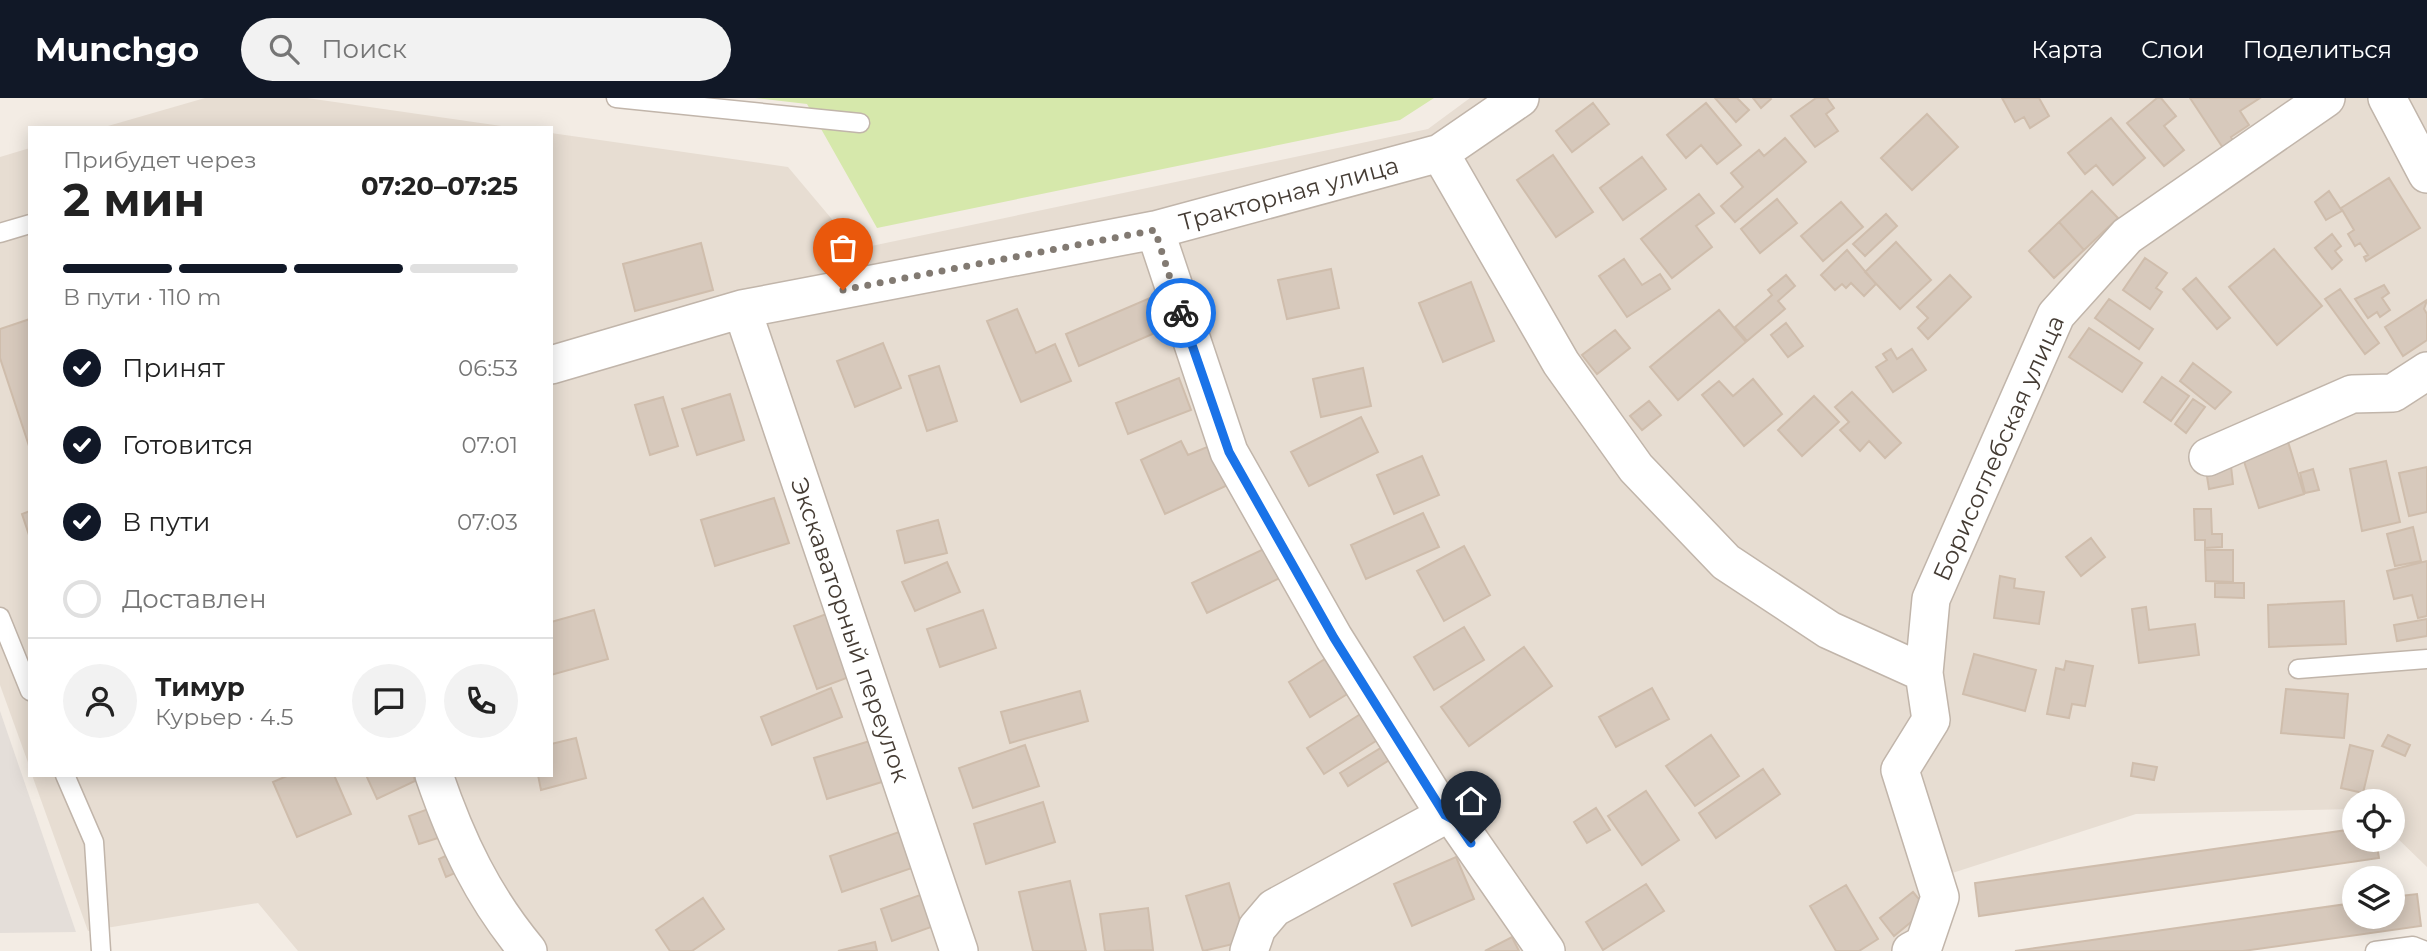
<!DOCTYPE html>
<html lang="ru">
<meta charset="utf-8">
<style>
body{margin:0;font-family:Montserrat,sans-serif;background:#f2f2f2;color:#222;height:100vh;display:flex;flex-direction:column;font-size:26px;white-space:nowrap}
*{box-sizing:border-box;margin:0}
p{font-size:23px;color:#767676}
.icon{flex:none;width:38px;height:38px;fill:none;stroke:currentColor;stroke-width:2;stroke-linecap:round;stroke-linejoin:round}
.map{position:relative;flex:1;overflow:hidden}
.sheet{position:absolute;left:28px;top:28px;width:525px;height:651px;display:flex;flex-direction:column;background:#fff;border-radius:0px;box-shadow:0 4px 18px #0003}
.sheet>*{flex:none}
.fabs{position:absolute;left:2342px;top:691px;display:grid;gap:14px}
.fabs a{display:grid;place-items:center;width:63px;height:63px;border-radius:50%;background:#fff;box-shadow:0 4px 18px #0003;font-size:35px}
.pin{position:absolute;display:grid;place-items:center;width:60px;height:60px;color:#fff;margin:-72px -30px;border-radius:50% 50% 50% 0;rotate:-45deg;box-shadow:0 0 7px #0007}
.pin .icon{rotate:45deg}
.courier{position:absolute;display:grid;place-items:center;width:70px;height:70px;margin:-35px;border:5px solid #1a73e8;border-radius:50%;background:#fff;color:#222;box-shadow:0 2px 9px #0007}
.headline em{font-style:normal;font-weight:700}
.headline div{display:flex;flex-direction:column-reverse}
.headline{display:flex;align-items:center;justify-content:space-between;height:119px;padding:0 35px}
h1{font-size:46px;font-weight:700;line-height:52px}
.bar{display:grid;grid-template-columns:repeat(4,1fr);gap:10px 7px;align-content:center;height:84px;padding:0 35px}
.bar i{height:9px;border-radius:5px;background:#e0e0e0}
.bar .on{background:#111827}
.bar p{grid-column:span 4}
.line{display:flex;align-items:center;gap:18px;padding:0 35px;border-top:2px solid #e0e0e0}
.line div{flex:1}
.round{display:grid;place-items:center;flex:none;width:74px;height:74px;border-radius:37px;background:#f2f2f2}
ol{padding:0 35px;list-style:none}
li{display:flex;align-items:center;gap:21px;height:77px}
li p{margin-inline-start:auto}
li .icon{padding:7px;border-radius:50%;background:#111827;color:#fff;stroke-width:4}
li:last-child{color:#767676}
li i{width:38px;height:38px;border:4px solid #e0e0e0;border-radius:50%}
header{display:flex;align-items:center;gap:42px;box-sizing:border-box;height:98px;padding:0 35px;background:#111827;color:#fff}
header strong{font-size:33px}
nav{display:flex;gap:38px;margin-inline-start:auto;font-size:24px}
.search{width:490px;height:63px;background:#f2f2f2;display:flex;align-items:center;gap:18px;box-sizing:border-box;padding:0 24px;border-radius:38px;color:#767676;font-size:26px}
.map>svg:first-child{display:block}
.residential{fill:#e7ddd2}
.industrial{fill:#e4ded9}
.green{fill:#d6e8ab}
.building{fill:#d7c9bc;stroke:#cfbdac;stroke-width:2}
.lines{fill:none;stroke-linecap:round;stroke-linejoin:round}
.service-casing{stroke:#c1b5aa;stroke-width:21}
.minor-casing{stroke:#c1b5aa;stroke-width:40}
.service{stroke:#fff;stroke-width:18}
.minor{stroke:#fff;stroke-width:37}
.done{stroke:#827a72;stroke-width:7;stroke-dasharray:0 12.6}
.route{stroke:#1a73e8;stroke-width:9}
.labels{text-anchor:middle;stroke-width:6;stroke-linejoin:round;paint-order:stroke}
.street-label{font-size:24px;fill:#453c34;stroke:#fff}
</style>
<header>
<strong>Munchgo</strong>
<div class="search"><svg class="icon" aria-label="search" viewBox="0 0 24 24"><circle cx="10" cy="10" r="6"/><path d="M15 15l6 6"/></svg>Поиск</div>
<nav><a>Карта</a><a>Слои</a><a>Поделиться</a></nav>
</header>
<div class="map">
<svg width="2427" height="853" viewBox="0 0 2427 853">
<rect width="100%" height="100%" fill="#f3ece4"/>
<!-- residential -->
<path class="residential" d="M205,0h102l209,30h-415z
M1470,0h957v769l-35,-34v-31h-38v7l-218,5 -193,62 -20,75h-1625l-40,-48 -170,28 -56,-156h519v-642l237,34 69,82 571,-120z
M30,50v620l-30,-83v-528z"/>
<!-- industrial -->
<path class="industrial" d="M0,613l76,221 -76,1z"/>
<!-- green -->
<path class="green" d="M755,0h679l-34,22 -523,108 -70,-124z"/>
<!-- building -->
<path class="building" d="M1715,0h22l12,12 -13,12z
M1753,0h17l1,1 -10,9z
M1816,0h11l7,10 -8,6 12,17 -23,16 -24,-31z
M2002,0h37l10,18 -19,12 -6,-11 -9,5z
M2157,0h4l15,18 -12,10 20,24 -20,16 -37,-43z
M2190,0h70l-20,13 9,14 -18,12 3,5 -11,6z
M1593,5l16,21 -37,28 -16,-21z
M1706,5l35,42 -24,19 -16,-19 -15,13 -19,-23z
M1927,16l31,33 -46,43 -31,-32z
M2111,20l34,40 -32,27 -17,-20 -11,9 -17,-21z
M1785,40l21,24 -71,60 -14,-16 22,-19 -12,-14 28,-23 5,6z
M1553,57l40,57 -37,25 -39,-57z
M1642,59l24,32 -43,31 -23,-32z
M2389,80l31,50 -54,33 -2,-4 4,-2 -8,-12 -5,3 -7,-12 6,-4 -13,-22z
M2092,93l26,27 -34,32 -25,-28z
M2329,93l13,20 -16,9 -11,-18z
M1699,96l15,19 -18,13 16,21 -40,31 -31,-39z
M1777,101l20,24 -37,30 -19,-24z
M1841,104l22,25 -40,34 -22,-25z
M1886,116l11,12 -32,30 -12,-12z
M2059,124l25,28 -30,28 -25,-27z
M2332,136l9,12 -6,5 7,9 -10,9 -17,-21z
M1896,144l35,38 -31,29 -35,-37z
M701,145l12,47 -78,21 -12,-47z
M2274,151l48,57 -45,39 -48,-58z
M1847,152l29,34 -12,12 -13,-13 -5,5 -4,-4 -7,6 -14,-15z
M2145,160l22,15 -11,15 6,4 -12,17 -27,-19z
M1624,161l18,26 18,-11 10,15 -43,28 -28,-41z
M1331,171l8,39 -52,11 -9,-39z
M1786,177l9,11 -17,15 7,8 -38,32 -12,-14 37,-32 -4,-5z
M1950,177l21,22 -43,42 -10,-11 10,-10 -11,-11z
M2196,180l34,40 -13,11 -34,-40z
M1471,184l23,59 -51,21 -24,-59z
M2384,187l5,8 -7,5 8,12 -10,7 -3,-5 -9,6 -13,-19z
M2340,191l39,54 -14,11 -40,-55z
M1150,200l14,31 -85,37 -13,-32z
M2109,201l44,30 -14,20 -44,-31z
M2427,202l-3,9 3,5v26l-24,16 -18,-29z
M1017,211l19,44 19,-9 16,37 -50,21 -34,-81z
M1719,212l27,32 -68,58 -28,-33z
M30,221v130l-30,-91v-29z
M1786,225l17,23 -15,11 -17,-22z
M2089,230l53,35 -20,29 -53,-35z
M1615,232l15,18 -33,26 -15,-19z
M883,245l18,45 -46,19 -18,-46z
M1891,251l6,10 15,-10 14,21 -33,22 -17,-25 11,-7 -4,-6z
M2193,265l38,29 -16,17 -35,-28z
M939,268l18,55 -30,10 -18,-55z
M1363,270l8,38 -50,11 -8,-38z
M2162,279l27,19 -18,25 -27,-19z
M1179,280l12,32 -63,24 -12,-31z
M1753,281l29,35 -38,32 -42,-51 17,-14 14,15z
M1852,294l49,51 -16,15 -16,-17 -9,10 -20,-21 9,-8 -14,-15z
M730,296l14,46 -47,15 -15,-46z
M1814,298l25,26 -37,34 -24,-26z
M663,299l15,49 -28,9 -15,-50z
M2193,301l12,8 -19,26 -11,-9z
M1649,303l12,14 -19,15 -12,-14z
M1361,319l17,35 -69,34 -18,-34z
M2286,337l18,59 -45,14 -19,-59z
M1181,343l7,14 24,-10 18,39 -65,30 -24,-54z
M1422,358l17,39 -45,19 -17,-39z
M2386,363l14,61 -38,9 -12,-62z
M2231,368l2,18 -24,5 -3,-19z
M2427,369v45l-18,4 -10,-43z
M2313,371l6,21 -14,3 -5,-20z
M774,400l15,45 -74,23 -14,-46z
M2194,411h17l1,25h10v13l-17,1v-8h-10z
M30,413v27l-8,-24z
M1423,415l16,34 -73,32 -15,-34z
M938,422l9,33 -42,10 -8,-32z
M2413,429l8,34 -26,5 -8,-32z
M2091,440l14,19 -24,19 -15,-19z
M1464,448l26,49 -46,26 -27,-50z
M1268,449l14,30 -75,36 -15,-30z
M2205,452h28v32l-27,-1z
M2427,463v55l-9,2 -6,-23 -18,4 -7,-28z
M947,464l13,30 -45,19 -13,-29z
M2000,478l15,3 -1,9 30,4 -5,32 -45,-6z
M2215,485h29v15l-29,-1z
M2344,503l2,43 -77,3 -1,-42z
M2146,509l3,23 46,-6 4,31 -60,8 -7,-54z
M594,512l14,49 -57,16v-53z
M983,512l13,38 -56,19 -13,-38z
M829,515l23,63 -35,13 -23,-63z
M2427,521v17l-30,5 -3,-16z
M1464,529l20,33 -50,30 -20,-33z
M1524,549l28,39 -83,60 -28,-39z
M1974,556l62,16 -11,41 -62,-17z
M1328,559l21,36 -39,24 -21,-35z
M2066,563l27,5 -8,40 -13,-2 -3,14 -22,-4 9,-46 8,2z
M831,590l11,29 -70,28 -11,-28z
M1652,590l17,31 -53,28 -17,-30z
M2286,591l62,5 -4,44 -63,-5z
M1080,593l8,30 -78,22 -9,-31z
M1362,615l17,26 -55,35 -17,-26z
M1711,637l28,41 -44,30 -29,-40z
M2388,637l22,10 -5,11 -23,-10z
M576,640l10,40 -45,12 -3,-15h13v-31z
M873,642l12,41 -58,18 -13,-41z
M1025,647l14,41 -66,22 -14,-40z
M2350,647l23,6 -10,42 -22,-5z
M1384,648l7,13 -43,27 -8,-13z
M2133,665l24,4 -3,13 -23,-4z
M1763,671l17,25 -64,44 -17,-25z
M289,677h45l17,39 -54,23 -24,-55z
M366,677h47l2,6 -38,18z
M1646,693l33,49 -37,25 -34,-49z
M1043,704l12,40 -69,22 -12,-40z
M431,710l10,29 -22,7 -10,-28z
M1596,710l14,22 -23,13 -13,-21z
M2354,731v11h22l3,18 -400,58 -4,-33z
M902,733l13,36 -73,25 -12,-36z
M454,754l8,18 -16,7 -7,-18z
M1456,759l18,42 -62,27 -18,-42z
M1070,783l16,70h-53l-14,-59z
M1229,785l17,58 -43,10 -17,-55z
M1646,786l18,27 -61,39 -17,-28z
M1846,787l32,54 -19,12h-23l-26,-45z
M1913,794l14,17 -33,27 -14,-18z
M923,796l11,32 -42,15 -11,-32z
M2417,796l4,32 -178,25h-228l339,-48v14h38v-20z
M703,800l21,31 -32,22h-22l-14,-21z
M1148,810l5,42 -48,1 -5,-37z
M1512,839l7,14h-34z
M875,844l2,9h-39z"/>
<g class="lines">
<!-- service casing -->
<g class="service-casing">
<path id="service" d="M616,0l244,25
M0,135l30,-9
M0,519l30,74
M2298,571l129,-10
M65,677l29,67 7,109
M2375,853l38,-5 13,5"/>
</g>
<!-- minor casing -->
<g class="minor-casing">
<path id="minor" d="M2387,0l40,76
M1440,55l121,210 75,105 90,94 103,68 95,43
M1155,132l74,222 105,186 111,177 11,6 90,130
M742,211l217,642
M551,267l191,-56 413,-79 285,-77 80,-55
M2208,359l144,-63 41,-1 34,-22
M434,677c23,67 49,122 94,176
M1249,853l8,-23 17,-20 171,-93
M1911,853l13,-7 16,-47 -40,-127 31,-50 -7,-47 7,-74 125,-284 71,-79 199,-138"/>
</g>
<!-- service -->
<use href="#service" class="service"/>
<!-- minor -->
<use href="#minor" class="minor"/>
</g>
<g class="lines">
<!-- done -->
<path class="done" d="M843,192l312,-60 26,83"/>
<!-- route -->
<path class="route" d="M1181,215l48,139 105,186 111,177 11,6 15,22"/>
</g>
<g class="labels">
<!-- street labels -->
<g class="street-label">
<text transform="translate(1289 96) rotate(-15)" y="8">Тракторная улица</text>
<text transform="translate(1999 350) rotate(-66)" y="8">Борисоглебская улица</text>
<text transform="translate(850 532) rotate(71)" y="8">Экскаваторный переулок</text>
</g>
</g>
</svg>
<div class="fabs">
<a><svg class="icon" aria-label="locate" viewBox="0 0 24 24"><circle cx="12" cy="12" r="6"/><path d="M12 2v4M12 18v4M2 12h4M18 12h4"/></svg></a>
<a><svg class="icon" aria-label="layers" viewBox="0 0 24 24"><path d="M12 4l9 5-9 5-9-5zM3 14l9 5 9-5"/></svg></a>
</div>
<div class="pin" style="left:843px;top:192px;background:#ea580c"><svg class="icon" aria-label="bag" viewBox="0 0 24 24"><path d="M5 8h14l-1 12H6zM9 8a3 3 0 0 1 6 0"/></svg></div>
<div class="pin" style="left:1471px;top:745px;background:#1f2937"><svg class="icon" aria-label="home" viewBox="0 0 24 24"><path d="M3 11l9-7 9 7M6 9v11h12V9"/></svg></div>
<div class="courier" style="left:1181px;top:215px"><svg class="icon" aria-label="bike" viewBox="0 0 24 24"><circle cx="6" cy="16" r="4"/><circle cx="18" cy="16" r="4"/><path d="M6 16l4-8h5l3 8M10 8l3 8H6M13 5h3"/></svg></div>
<section class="sheet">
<div class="headline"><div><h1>2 мин</h1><p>Прибудет через</p></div><em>07:20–07:25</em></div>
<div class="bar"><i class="on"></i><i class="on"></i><i class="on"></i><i></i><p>В пути · 110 m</p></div>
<ol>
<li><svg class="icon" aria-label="check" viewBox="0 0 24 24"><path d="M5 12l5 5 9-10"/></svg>Принят<p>06:53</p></li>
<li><svg class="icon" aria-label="check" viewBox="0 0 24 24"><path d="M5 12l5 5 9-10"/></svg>Готовится<p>07:01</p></li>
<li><svg class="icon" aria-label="check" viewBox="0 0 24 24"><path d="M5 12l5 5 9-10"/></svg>В пути<p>07:03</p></li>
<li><i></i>Доставлен</li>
</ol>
<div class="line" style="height:126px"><a class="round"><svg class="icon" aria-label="person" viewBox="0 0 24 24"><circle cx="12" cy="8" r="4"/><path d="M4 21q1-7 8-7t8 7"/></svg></a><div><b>Тимур</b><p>Курьер · 4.5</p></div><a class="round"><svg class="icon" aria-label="chat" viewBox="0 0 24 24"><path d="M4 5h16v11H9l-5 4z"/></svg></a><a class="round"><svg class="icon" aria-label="phone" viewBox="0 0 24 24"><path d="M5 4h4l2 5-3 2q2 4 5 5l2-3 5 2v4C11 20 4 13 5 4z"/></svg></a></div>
</section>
</div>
